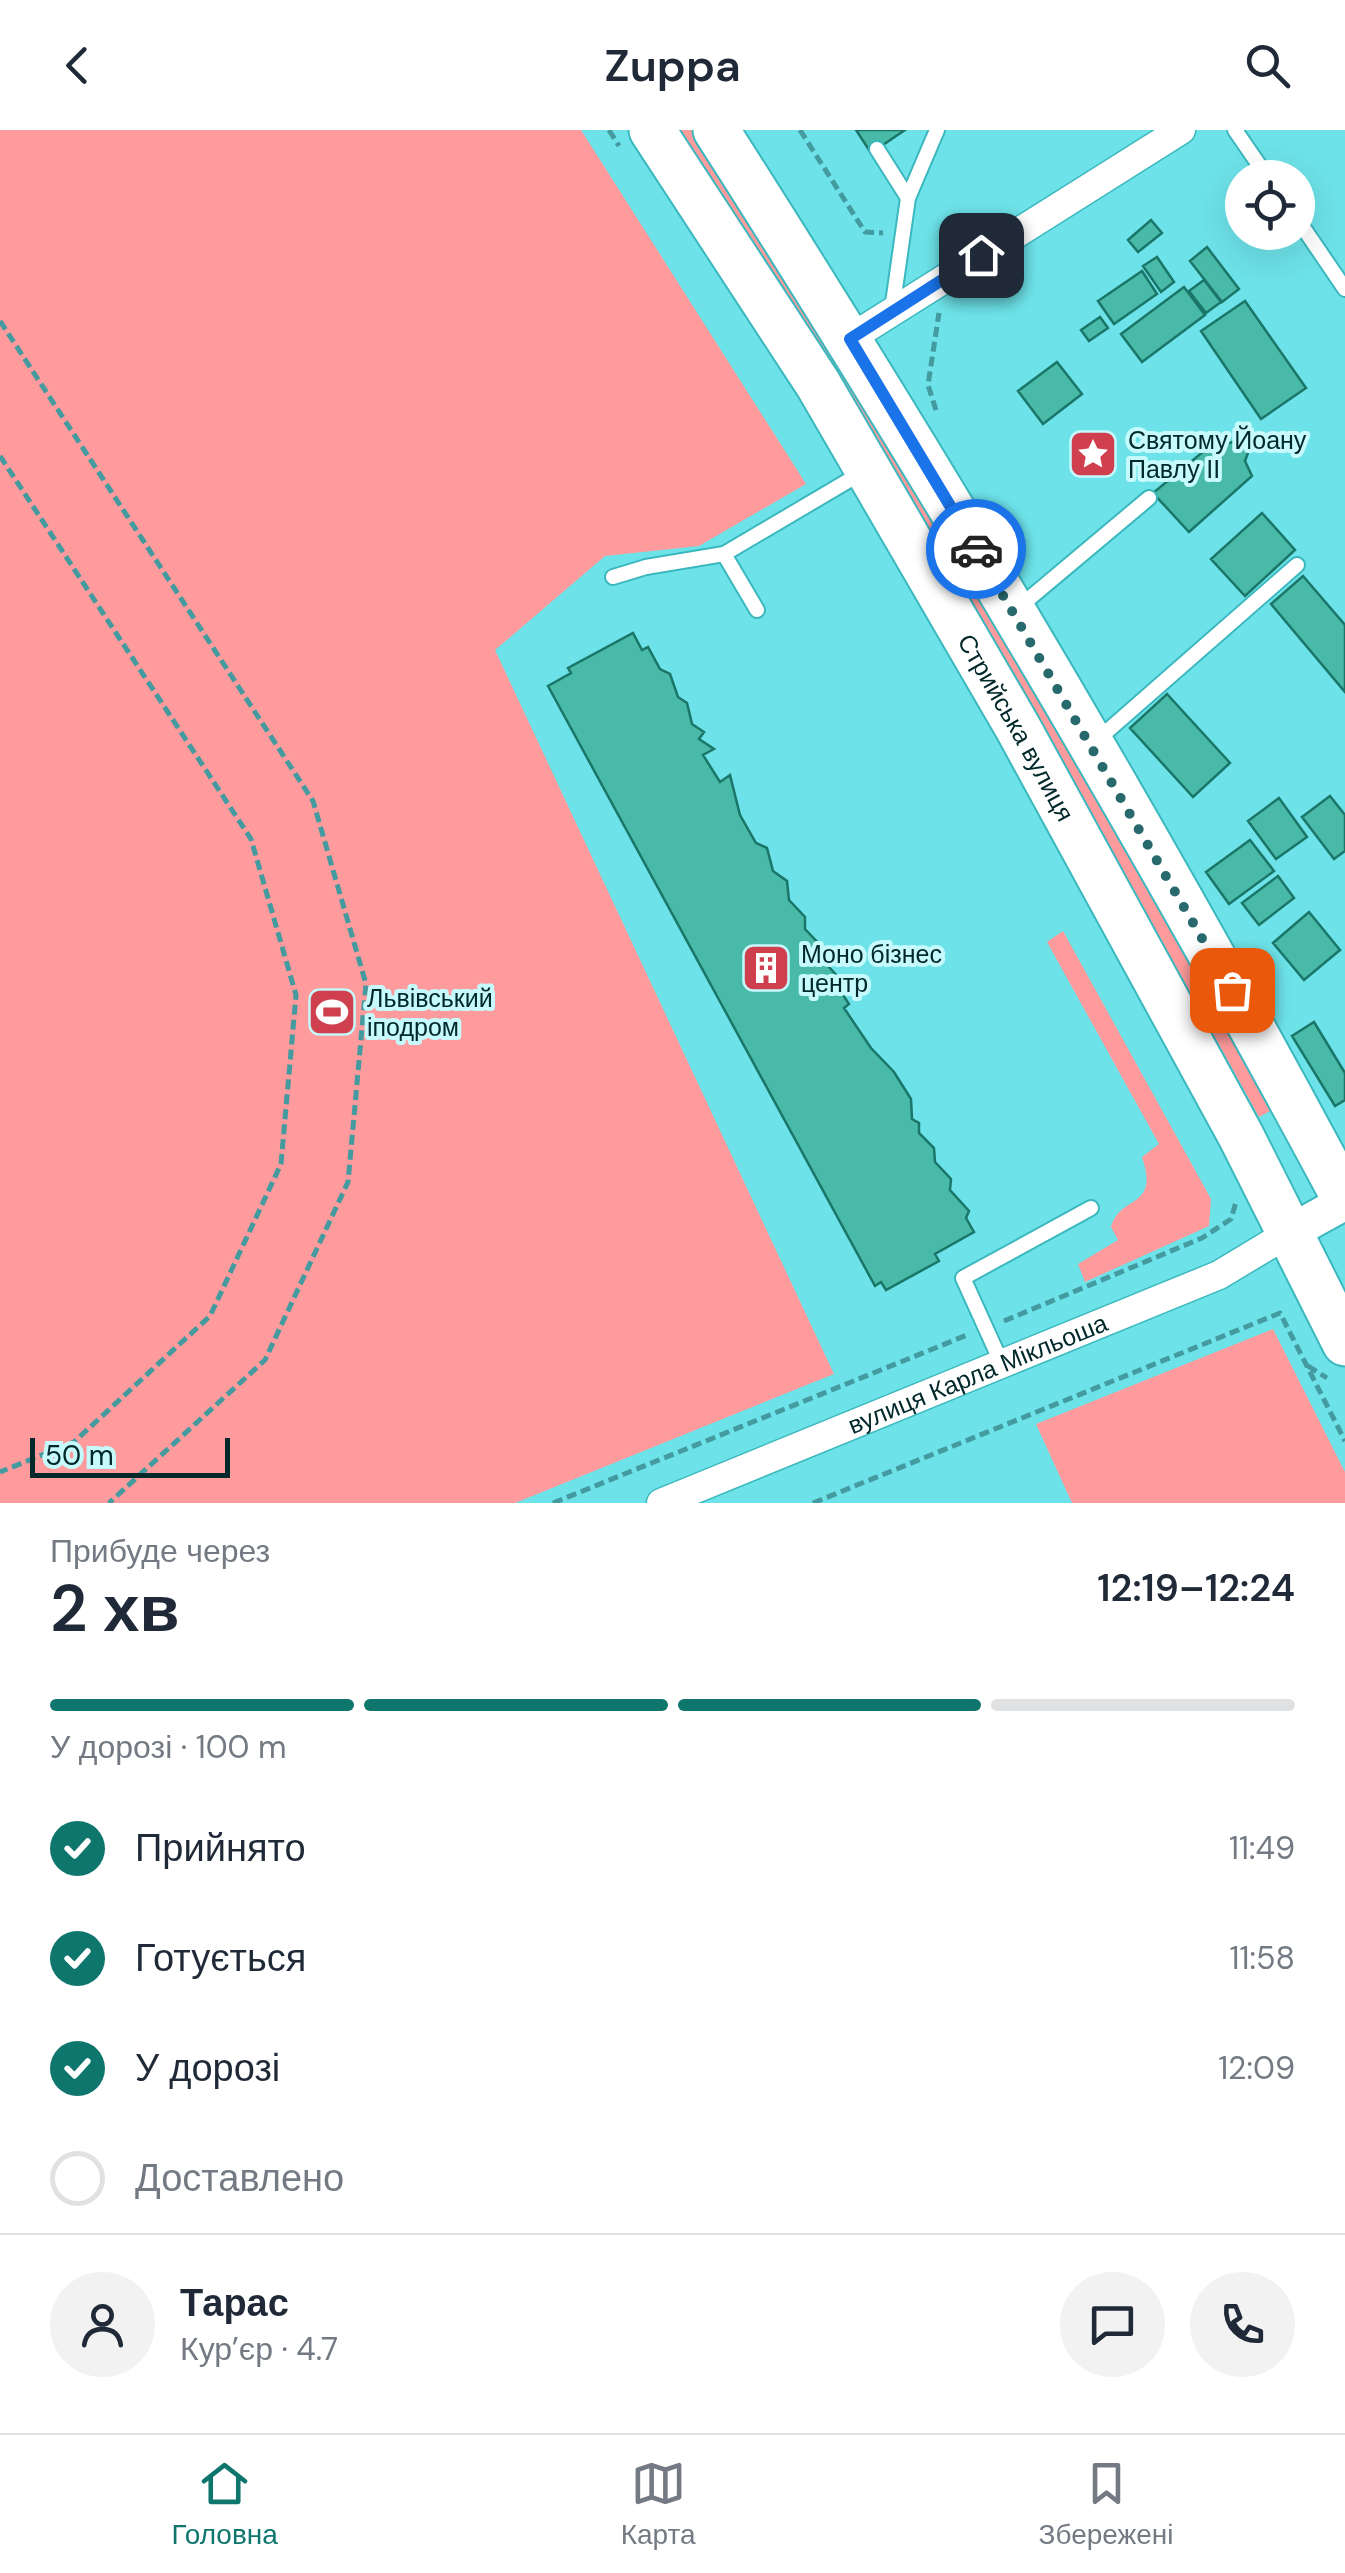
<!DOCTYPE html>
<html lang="uk">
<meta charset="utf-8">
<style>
body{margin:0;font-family:"DM Sans",sans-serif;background:#f2f2f3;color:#1f2937;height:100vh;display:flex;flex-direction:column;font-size:38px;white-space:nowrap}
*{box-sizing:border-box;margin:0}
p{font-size:32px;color:#747a83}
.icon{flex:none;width:55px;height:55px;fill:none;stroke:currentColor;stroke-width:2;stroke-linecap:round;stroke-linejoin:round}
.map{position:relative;height:1373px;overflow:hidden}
.sheet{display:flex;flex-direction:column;background:#fff;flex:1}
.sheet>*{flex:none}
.fabs{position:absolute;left:1225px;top:30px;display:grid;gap:20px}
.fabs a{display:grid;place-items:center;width:90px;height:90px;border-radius:50%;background:#fff;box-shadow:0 10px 40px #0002;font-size:50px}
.scale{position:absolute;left:30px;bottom:25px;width:200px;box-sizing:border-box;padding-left:10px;border:5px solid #01282a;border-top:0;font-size:28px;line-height:35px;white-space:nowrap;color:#01282a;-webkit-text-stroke:8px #c6fafc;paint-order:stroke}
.pin{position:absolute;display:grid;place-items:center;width:85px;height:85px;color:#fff;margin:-42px;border-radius:20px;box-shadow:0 5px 15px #0006}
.courier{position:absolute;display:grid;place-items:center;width:100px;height:100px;margin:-50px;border:8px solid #1a73e8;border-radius:50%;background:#fff;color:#222;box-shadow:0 2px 12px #0007}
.overview em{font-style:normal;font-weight:600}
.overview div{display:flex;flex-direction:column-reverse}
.overview{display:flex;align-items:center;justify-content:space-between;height:170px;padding:0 50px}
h1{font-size:65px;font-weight:600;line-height:75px}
.bar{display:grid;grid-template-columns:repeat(4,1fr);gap:15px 10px;align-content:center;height:120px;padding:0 50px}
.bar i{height:12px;border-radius:8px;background:#e0e1e3}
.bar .on{background:#0f766e}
.bar p{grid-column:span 4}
.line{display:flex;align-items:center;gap:25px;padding:0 50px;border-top:2px solid #e0e1e3}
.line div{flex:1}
.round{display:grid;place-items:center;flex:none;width:105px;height:105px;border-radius:52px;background:#f2f2f3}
ol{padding:0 50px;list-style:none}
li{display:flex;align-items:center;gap:30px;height:110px}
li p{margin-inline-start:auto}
li .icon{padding:10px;border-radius:50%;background:#0f766e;color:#fff;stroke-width:4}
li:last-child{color:#747a83}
li i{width:55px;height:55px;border:5px solid #e0e1e3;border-radius:50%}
header{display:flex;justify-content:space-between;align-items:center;height:130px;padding:0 50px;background:#fff;font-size:45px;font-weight:600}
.dock{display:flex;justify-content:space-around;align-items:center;height:140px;border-top:2px solid #e0e1e3;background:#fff;font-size:28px;color:#747a83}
.dock a{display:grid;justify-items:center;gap:5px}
.dock .on{color:#0f766e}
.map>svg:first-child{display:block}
.green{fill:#ff9b9c}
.building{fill:#49baa7;stroke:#1a7668;stroke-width:2.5}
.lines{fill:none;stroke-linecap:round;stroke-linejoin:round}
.service-casing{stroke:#3bb8be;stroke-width:18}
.minor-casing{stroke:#3bb8be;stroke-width:31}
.tertiary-casing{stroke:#3bb8be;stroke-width:39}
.primary-casing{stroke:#3bb8be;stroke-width:49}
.path{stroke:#439a9f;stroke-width:5;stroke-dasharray:10 5;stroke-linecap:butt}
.service{stroke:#fff;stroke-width:14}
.minor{stroke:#fff;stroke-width:28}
.tertiary{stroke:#fff;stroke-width:35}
.primary{stroke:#fff;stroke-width:45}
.done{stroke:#27696d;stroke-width:10;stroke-dasharray:0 18}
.route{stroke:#1a73e8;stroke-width:12}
.labels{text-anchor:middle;stroke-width:8;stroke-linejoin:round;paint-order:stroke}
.poi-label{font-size:25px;fill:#01282a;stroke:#c6fafc;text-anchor:start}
.street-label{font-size:25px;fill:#01282a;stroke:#c6fafc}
</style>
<header><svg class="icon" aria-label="back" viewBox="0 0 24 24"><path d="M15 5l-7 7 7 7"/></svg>Zuppa<svg class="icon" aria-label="search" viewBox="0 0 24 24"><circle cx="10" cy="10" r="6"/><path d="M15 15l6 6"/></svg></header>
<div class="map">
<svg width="1345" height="1373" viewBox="0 0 1345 1373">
<rect width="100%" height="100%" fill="#6de3e9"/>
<!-- green -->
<path class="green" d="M0,0h581l225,354 -107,62 -94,10 -110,94 339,724 -319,129h-515z
M673,0h25l143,221 435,757 -17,9 -220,-398 -216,-357z
M1063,801l148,268 -2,27 -124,56 -7,-18 40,-24 -7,-13c9,-33 49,-17 31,-70l17,-13 -112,-202z
M1273,1199l72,143v31h-273l-36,-79z"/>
<!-- building -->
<path class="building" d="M856,0h49l-34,23z
M1151,90l11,13 -24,19 -10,-12z
M1207,117l32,42 -17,13 -32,-41z
M1157,127l17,25 -13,10 -18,-26z
M1142,141l15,23 -43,30 -16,-23z
M1204,150l17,22 -15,11 -17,-22z
M1184,157l21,28 -63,47 -21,-28z
M1245,171l61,87 -45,31 -60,-88z
M1100,187l8,11 -19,13 -8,-11z
M1057,232l25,32 -39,30 -25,-33z
M1239,309l10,11 -4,11 7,15 -63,56 -36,-39 63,-52 14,2z
M1262,383l33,37 -50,46 -34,-37z
M1303,446l42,49v67l-74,-88z
M633,503l9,17 6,-3 12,22 10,5 8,23 9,6 5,21 12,8 -5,7 15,10 -11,6 17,27 10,-7 10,40 16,28 11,5 6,23 14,10 2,19 16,17v12l17,18 -1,11 18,20 -2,8 12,18 -5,4 27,40 23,24 17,27 1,20 7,4v10l15,15 1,14 16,17 -1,11 19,21 -3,7 8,14 -39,22 4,7 -53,29 -5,-8 -6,4 -327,-600 23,-13 -3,-5z
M1167,564l63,69 -37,34 -63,-69z
M1330,666l15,19v36l-11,8 -32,-42z
M1279,668l28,39 -31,22 -28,-38z
M1250,710l24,31 -45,33 -23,-32z
M1278,746l16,22 -35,27 -17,-22z
M1309,782l31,38 -36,30 -31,-37z
M1314,892l31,51v27l-10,6 -43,-70z"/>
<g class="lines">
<!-- service casing -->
<g class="service-casing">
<path id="service" d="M1235,0l33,48
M877,19l31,49
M1298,90l47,69
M892,180l16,-112 29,-68
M724,424l33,56
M613,447l33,-10 78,-13 139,-82
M1018,478l131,-110
M1096,611l201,-176
M1002,1234l-39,-86 128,-70"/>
</g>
<!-- minor casing -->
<g class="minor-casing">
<g id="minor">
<path d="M849,209l332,-209"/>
<path id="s1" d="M661,1373l558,-228 70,-42"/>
</g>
</g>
<!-- tertiary casing -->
<g class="tertiary-casing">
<path id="tertiary" d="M1289,1103l56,-31"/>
</g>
<!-- primary casing -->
<g class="primary-casing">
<g id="primary">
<path id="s2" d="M652,0l166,254 200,344 223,408 104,207"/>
<path d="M716,0c223,349 434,704 629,1069"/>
</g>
</g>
<!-- path -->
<path class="path" d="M609,0l10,16
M800,0l65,102 18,1
M0,191l313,480 53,183 -18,198 -83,178 -156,143
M936,280l-8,-25 11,-72
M0,326l251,383 45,156 -15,169 -71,152 -136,126 -74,30
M1004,1191l198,-83 29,-19 5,-17
M1308,1236l19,12
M553,1373l414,-168
M813,1373l467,-190 65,128"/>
<!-- service -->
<use href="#service" class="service"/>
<!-- minor -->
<use href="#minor" class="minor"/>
<!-- tertiary -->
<use href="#tertiary" class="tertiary"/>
<!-- primary -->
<use href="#primary" class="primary"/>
</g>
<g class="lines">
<!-- done -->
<path class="done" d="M976,419l256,441"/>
<!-- route -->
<path class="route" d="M976,419l-126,-210 131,-84"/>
</g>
<!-- icons -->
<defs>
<g id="sight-square" transform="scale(2.5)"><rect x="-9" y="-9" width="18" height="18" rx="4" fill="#cf3f4d" stroke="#c6fafc"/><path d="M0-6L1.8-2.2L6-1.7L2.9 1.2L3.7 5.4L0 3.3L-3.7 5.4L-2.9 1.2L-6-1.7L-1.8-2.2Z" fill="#fff"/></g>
<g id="building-square" transform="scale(2.5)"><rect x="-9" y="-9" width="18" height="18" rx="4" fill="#cf3f4d" stroke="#c6fafc"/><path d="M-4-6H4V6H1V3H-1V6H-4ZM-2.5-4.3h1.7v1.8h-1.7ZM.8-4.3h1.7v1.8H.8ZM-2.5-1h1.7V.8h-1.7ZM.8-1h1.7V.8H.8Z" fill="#fff"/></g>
<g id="stadium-square" transform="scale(2.5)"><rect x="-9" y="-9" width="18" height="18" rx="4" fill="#cf3f4d" stroke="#c6fafc"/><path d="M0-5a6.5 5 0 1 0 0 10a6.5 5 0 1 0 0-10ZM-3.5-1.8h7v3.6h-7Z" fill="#fff"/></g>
</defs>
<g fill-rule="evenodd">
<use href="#sight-square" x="1093" y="324"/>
<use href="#building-square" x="766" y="838"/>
<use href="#stadium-square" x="332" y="882"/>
</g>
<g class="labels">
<!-- poi labels -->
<g class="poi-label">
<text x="1128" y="319">Святому Йоану<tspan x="1128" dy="29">Павлу ІІ</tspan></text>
<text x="801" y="833">Моно бізнес<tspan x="801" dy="29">центр</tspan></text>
<text x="367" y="877">Львівський<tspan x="367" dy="29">іподром</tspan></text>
</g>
<!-- street labels -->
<g class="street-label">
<text dy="9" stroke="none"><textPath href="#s2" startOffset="700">Стрийська вулиця</textPath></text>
<text dy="9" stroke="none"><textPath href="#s1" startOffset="342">вулиця Карла Мікльоша</textPath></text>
</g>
</g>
</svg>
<div class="fabs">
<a><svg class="icon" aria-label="locate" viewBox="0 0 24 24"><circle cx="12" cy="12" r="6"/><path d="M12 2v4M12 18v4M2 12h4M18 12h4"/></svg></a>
</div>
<div class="scale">50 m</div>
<div class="pin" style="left:1232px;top:860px;background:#ea580c"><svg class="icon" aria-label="bag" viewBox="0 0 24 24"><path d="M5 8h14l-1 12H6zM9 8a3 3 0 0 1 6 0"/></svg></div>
<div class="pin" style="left:981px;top:125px;background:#1f2937"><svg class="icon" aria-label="home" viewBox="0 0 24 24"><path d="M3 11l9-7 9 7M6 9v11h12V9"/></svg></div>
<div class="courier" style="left:976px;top:419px"><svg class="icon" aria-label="car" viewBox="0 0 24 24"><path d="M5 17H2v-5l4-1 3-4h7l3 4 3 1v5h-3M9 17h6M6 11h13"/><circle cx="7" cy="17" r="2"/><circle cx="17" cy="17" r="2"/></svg></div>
</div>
<section class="sheet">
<div class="overview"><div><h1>2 хв</h1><p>Прибуде через</p></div><em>12:19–12:24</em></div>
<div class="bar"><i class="on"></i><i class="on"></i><i class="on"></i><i></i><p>У дорозі · 100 m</p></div>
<ol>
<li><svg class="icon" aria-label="check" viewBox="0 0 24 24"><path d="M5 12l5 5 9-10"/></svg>Прийнято<p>11:49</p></li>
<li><svg class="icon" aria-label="check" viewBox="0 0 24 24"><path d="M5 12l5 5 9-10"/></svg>Готується<p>11:58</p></li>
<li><svg class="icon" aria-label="check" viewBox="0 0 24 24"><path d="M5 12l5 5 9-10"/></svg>У дорозі<p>12:09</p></li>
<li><i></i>Доставлено</li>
</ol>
<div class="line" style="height:180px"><a class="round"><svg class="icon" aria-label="person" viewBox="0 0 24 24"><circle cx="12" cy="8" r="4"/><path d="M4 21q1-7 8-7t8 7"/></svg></a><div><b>Тарас</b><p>Кур’єр · 4.7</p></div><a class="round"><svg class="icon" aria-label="chat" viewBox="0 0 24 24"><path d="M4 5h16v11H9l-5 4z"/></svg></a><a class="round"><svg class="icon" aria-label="phone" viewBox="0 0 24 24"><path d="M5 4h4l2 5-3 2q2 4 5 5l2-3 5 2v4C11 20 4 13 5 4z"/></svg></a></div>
</section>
<nav class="dock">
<a class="on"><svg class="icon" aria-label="home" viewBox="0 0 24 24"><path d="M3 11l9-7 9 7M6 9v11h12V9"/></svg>Головна</a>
<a><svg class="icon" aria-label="map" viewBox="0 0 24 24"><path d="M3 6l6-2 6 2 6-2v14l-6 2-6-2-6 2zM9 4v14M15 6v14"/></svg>Карта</a>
<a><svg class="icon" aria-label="saved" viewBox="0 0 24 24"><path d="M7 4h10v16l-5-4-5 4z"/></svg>Збережені</a>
</nav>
